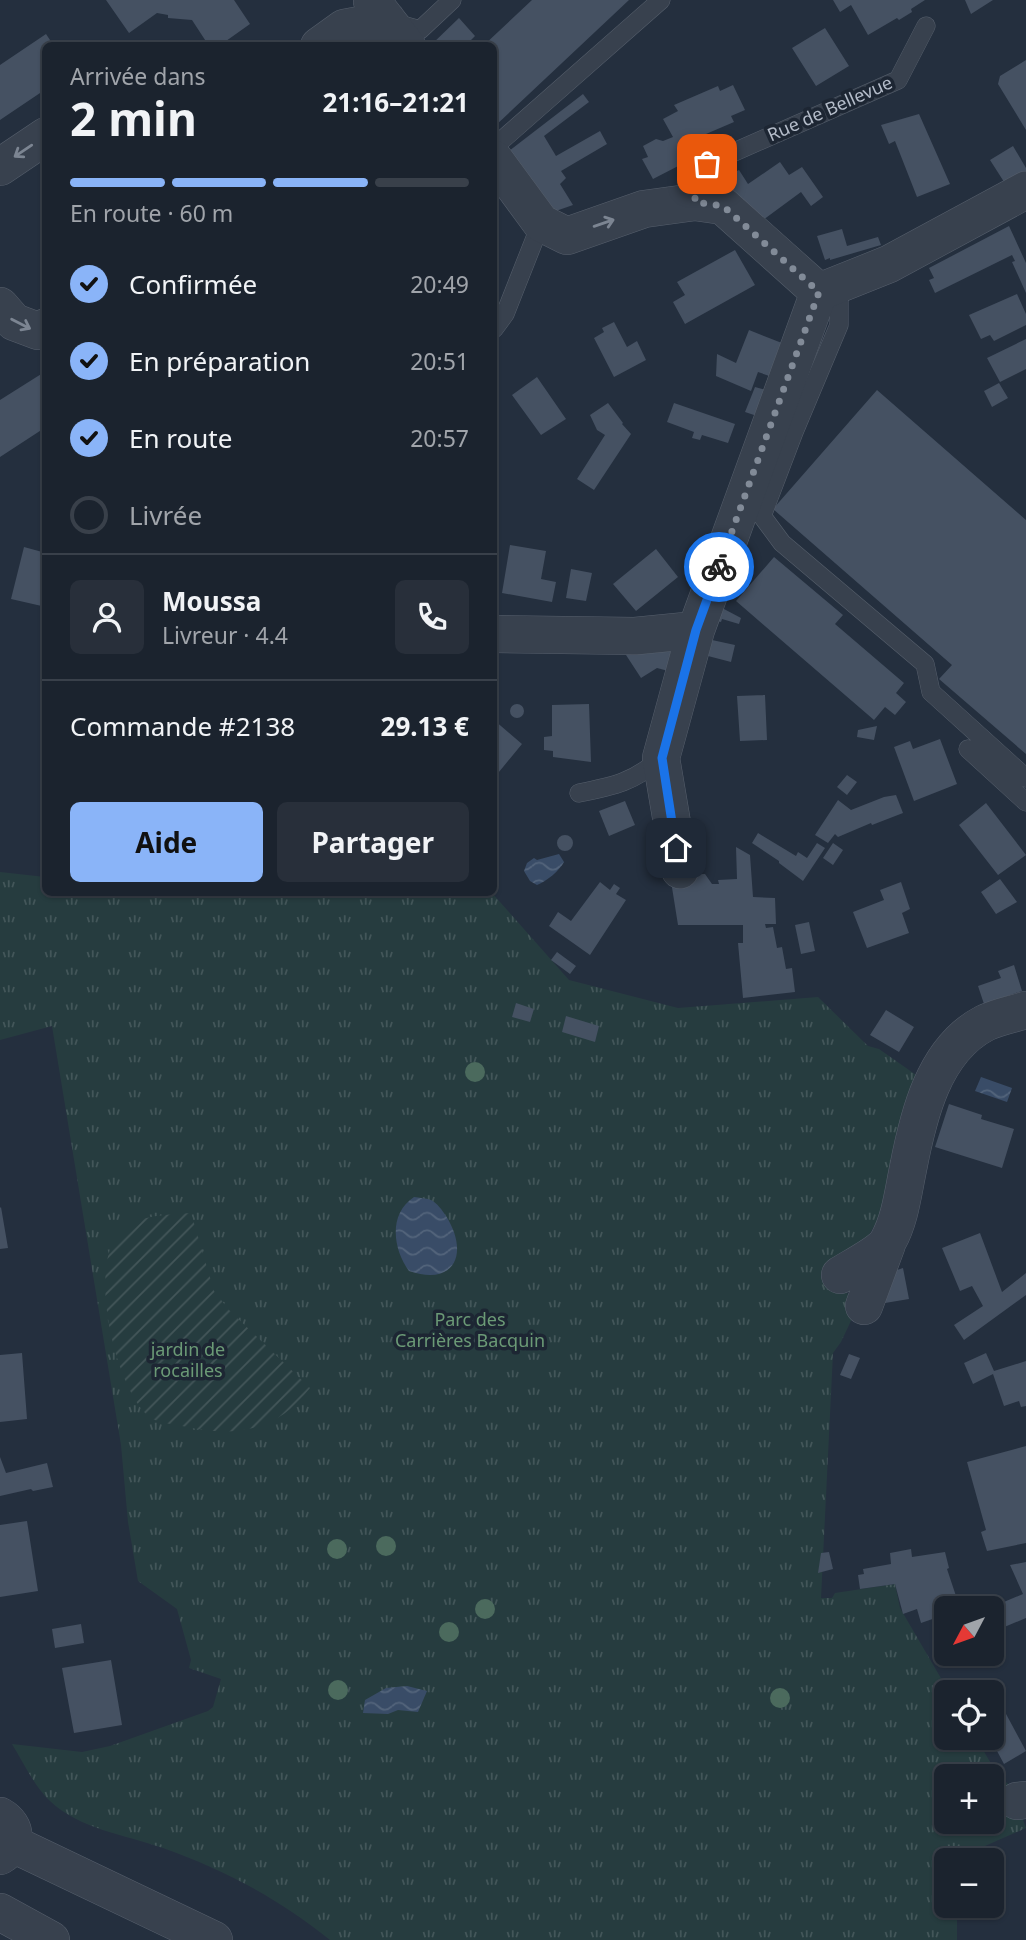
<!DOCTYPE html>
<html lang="fr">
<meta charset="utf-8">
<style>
body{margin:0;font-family:"Noto Sans",sans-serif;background:#282f3a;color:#f1f3f6;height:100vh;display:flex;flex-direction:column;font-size:26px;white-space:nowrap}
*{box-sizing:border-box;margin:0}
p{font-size:23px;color:#a0a4aa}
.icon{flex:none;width:38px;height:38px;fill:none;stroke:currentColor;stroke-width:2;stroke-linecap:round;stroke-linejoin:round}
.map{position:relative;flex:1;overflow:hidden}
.panel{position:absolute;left:42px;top:42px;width:455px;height:854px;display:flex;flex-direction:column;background:#1b232e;border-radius:10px;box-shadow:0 2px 5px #0004,0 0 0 2px #39404a}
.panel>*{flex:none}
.needle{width:46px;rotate:229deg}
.fabs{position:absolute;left:934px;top:1596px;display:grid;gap:14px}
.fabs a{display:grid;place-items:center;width:70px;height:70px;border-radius:10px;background:#1b232e;box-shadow:0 2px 5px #0004,0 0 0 2px #39404a;font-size:35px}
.pin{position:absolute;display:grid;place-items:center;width:60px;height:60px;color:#fff;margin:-30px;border-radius:14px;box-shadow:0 4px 10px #0006}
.courier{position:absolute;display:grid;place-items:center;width:70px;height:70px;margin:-35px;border:5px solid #1a73e8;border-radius:50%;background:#fff;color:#222;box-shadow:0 2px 9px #0007}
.overview em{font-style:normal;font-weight:700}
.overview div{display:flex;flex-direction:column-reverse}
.overview{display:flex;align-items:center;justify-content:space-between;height:119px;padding:0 28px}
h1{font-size:46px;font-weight:700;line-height:52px}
.bar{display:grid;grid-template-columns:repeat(4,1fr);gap:10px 7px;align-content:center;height:84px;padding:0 28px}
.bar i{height:9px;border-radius:5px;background:#39404a}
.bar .selected{background:#8ab4f8}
.bar p{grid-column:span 4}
.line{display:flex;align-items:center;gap:18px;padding:0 28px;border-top:2px solid #39404a}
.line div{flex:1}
.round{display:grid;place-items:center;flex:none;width:74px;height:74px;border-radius:10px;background:#282f3a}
ol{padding:0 28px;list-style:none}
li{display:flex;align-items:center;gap:21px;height:77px}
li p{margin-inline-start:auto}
li .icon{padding:7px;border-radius:50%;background:#8ab4f8;color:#111;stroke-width:4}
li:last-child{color:#a0a4aa}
li i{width:38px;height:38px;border:4px solid #39404a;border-radius:50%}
.cta{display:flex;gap:14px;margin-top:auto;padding:14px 28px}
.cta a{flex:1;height:80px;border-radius:10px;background:#8ab4f8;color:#111;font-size:28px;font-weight:700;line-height:80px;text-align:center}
.cta a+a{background:#282f3a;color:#f1f3f6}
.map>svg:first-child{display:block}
.grass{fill:url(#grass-tufts);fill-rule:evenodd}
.garden{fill:url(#garden-furrows)}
.water{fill:url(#water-waves)}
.building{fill:#455162}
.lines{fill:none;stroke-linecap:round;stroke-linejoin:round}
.service-casing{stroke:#565f6c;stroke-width:19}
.minor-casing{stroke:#565f6c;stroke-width:38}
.service{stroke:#38414e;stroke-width:18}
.minor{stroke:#38414e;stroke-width:37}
.tree{fill:#4b6a5d}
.oneway{stroke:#7c8592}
.done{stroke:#828b98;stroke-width:7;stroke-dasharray:0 12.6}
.route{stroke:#1a73e8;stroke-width:9}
.labels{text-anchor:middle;stroke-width:7;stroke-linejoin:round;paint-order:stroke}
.street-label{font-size:18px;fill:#b4bcc9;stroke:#1d2633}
.park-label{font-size:18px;fill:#6b9a76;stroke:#1d2633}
</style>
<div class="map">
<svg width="1026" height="1940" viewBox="0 0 1026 1940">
<defs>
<pattern id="grass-tufts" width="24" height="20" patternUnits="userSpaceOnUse" patternTransform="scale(1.75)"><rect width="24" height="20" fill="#263c3f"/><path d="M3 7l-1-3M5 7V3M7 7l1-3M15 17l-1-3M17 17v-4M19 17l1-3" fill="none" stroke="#435659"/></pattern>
<pattern id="garden-furrows" width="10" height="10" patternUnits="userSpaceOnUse" patternTransform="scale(1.75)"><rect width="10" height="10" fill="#263c3f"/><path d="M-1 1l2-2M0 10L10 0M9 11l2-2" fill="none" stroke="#435659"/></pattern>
<pattern id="water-waves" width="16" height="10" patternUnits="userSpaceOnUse" patternTransform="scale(1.75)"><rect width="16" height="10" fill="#394c67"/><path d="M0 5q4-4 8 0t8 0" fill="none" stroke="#53647b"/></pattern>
</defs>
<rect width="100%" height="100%" fill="#242f3e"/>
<!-- grass -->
<path class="grass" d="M0,872l45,5 1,15 446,1 77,87 109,28 140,-11 50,49 11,3 40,28 -34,131 -18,30 -39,27 29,43 -16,34 -8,11 -12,245h11l3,-5 60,-9 5,24 49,84h-2v46h29l20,34 15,15 15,41 -73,32h-6v46h10v34h-627c-51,-41 -105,-70 -167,-92 -37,-13 -84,-19 -113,-47 -16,-15 -27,-39 -38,-57l70,8 28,-6 98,-35 5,-4 8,-28 -32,-11 2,-8 -14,-51 -39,-28 -10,-59 -7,-77 -69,-419 -52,14zM947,1776h45v46h-45z"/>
<!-- garden -->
<path class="garden" d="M191,1213l23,78 15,19 81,78c-33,44 -76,50 -128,38 -9,-2 -23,-3 -31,-8 -36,-25 -67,-161 -27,-190 19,-14 45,-13 67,-15z"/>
<!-- water -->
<path class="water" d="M559,854l5,8c-5,9 -17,19 -27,23l-7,-4 -6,-10 3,-8 7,-5 3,2z
M981,1077l31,11 -5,14 -32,-11z
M414,1197c5,1 12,1 17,3 6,3 11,10 15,16 23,36 10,71 -37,55 -16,-22 -21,-57 5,-74z
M407,1686l20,5 -9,21 -20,-2 -10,4 -25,-1 2,-13 21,-12z"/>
<!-- building -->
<path class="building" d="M106,0h128l16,24 -31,22h-10l-17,-26 -24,-2v-3l-11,-2 -28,20z
M532,0h97l-135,127v-81h-11z
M833,0h92l-14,9 1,3 -13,8 -2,-2 -29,17 -17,-30 -11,7z
M965,0h28l-22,14z
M459,18l16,18 -5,5 4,5h-44z
M825,28l24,38 -33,20 -24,-38z
M46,34l8,12h-8v43l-46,31v-55z
M1026,60v70l-28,-46 2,-8z
M733,85l12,25 -14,6 3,6 -42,18 3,10 -12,5 3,7 -33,17 -11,-20 6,-2 -5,-11 13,-7 7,2 10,-4 -10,-18 15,-8 -4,-6 44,-19 2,5z
M583,94l6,8 -45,34 12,20 44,-25 7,13 -46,27 5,7 -6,6 13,21 -20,7 -44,-61z
M919,114l31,70 -33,13 -22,-56 -6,3 -8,-19z
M1013,146l13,22v7l-20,10 -16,-25z
M780,162l9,13 13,-8 21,30 -12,9 -10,-14 -42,31 -40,-43 20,-10 9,14z
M1009,226l17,37v30l-14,-31 3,-1 -3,-6 -77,38 -6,-13 5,-2 -5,-10z
M842,229l5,17 31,-9 3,8 -51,15v-2l-5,2 -8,-24z
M735,250l20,35 -70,39 -12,-22 12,-7 -8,-13z
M1017,294l9,20v11l-32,16 -4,-6 -9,4 -12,-24z
M614,322l13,25 10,-6 9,19 -32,17 -20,-39 10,-6 -2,-4z
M749,330l38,15 -12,33 -17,-6 -7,19 -35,-15 1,-22 19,9z
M1026,339v30l-26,13 -13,-24z
M46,371v56l-46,30v-57z
M537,377l29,42 -25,16 -29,-40z
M999,383l9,15 -16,9 -8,-16z
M755,387l14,4 -9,26 -15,-5z
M877,390l149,130v234l-87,-75 13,-14 -179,-156z
M608,403l15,20 -1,1 9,10 -37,56 -17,-11 28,-44 -8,-5 -7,-15z
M674,403l61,21 -7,19 -26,-8 -2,5 -8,-2 2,-6 -27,-10z
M510,545l36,6 -5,28 15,3 -4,20 -50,-9z
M24,547l22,6v54l-35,-8z
M656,549l22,28 -42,34 -23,-27z
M774,557l69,58 -8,9 69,59 -8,10 10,9 -11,13 -10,-8 -11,13 -138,-119z
M571,569l21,4 -6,28 -20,-3z
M713,606l11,3 17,9 -2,6 -17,-5 -1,3 -12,-3z
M712,640l23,5 -4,17 -23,-6z
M642,645l35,2 -5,25 -15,-4 -16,10 -15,-23z
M765,695l2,45 -27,1 -3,-45z
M589,704l2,58 -38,-5v-6l-9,-1v-13l8,-1v-31z
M510 711a7 7 0 1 1 14 0a7 7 0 1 1-14 0Z
M494,720l28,24 -28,34z
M877,726l-3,14 -17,-3 1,-7z
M940,739l17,45 -43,17 -20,-54 16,-6 3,8z
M847,775l10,7 -10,13 -10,-8z
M896,795l7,18 -31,12 -1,-2 -33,14 -3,-3 -7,9 -13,-8 23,-35 13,10 33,-13z
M625,801l10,24 -26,11 -10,-25z
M986,803l40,52 -28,20 -39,-50z
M758,833l38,23 2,-4 9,6 10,-15 8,5 -22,33 -24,-18v-2l-27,-18z
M557 843a8 8 0 1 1 16 0a8 8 0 1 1-16 0Z
M833,843l10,7 -10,15 -10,-7z
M736,847l14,8 3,42 22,1 1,26h-11l1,4 7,-1 4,21 5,-1 4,22 6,-1 3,24 -52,6 -5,-55h5v-18h-65l-8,-50 35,-1 7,10h7l-1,-4 19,-1z
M1000,879l17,23 -21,12 -15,-22z
M600,882l10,8 4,-6 6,4 -4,6 10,6 -36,55 -41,-29 9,-14 13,9z
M901,882l9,27 -8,4 7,20 -42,15 -14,-36 31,-12 -4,-10z
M809,922l6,29 -14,3 -6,-29z
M557,952l19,14 -6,8 -19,-14z
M1014,965l8,26 -38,13 -6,-18 23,-8 -3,-7z
M516,1003l18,6 -4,13 -18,-5z
M886,1010l28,17 -15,25 -29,-17z
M566,1016l33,10 -4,16 -33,-10z
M949,1104l33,11 -1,4 33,10 -12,39 -67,-21z
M1,1207l7,41 -8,1v-41z
M980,1233l22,59 24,-19v22l-62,45 -10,-15 29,-19 -11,-20 -12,5 -18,-43z
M903,1268l6,31 -30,5 9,-31z
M22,1353l5,66 -27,3v-67z
M986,1353l8,18 32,-10v45l-5,1 -2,-6 -15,5 -11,-32 -20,10 -9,-21z
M849,1354l11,4 -9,21 -11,-4z
M1026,1446v97l-39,8 -6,-19 5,-2 -19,-68z
M0,1457l6,16 41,-10 6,24 -20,4 -2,-2 -31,7z
M27,1521l11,70 -38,6v-72z
M911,1549l1,8 33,-5 4,16 -2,1 13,39h-13v6l-26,9 -4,-14 -14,5 -8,-30 -35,5 -2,-14 6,-1 -1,-5 28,-5 -1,-11z
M829,1552l4,17 -15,4 3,-20z
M1026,1562v56l-24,10 -10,-21 31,-13 -13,-29z
M81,1624l3,19 -29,5 -3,-19z
M111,1660l11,65 -48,8 -12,-65z
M1005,1712l21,39 -22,13 -14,-26h2v-19z"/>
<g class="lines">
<!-- service casing -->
<g class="service-casing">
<path id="service" d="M395,23l25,7 32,-30
M494,147l167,-147
M695,202v-20l12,-18 191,-84 28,-54
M839,284v41l-45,107 -32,84 20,27 143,121 6,28 95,86
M494,329l11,-15 36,-91
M968,749l58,53
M579,793c35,-7 55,-11 82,-35"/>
</g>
<!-- minor casing -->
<g class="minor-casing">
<path id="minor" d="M372,1l35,45
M319,46l25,-18 43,-8
M494,159l47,64 26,13 77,-27 51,-7 28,4 96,86
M0,167l46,-31
M0,306l14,16 24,9 8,-4
M494,634l141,2 61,-6
M680,870l-19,-112 35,-128 123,-338 70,-28 137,-74
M840,1275c11,-7 42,-23 48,-34 12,-21 15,-48 20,-72 10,-52 25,-119 77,-146 12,-6 28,-9 41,-13
M864,1306l23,-62
M1017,1801l9,-1
M0,1816c18,10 18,30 0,40
M13,1844l201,96
M0,1912l51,28"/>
</g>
<!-- service -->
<use href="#service" class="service"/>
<!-- minor -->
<use href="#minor" class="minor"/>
</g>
<!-- trees -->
<g class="tree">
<circle cx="475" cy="1072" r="10"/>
<circle cx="386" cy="1546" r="10"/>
<circle cx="337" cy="1549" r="10"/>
<circle cx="485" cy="1609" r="10"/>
<circle cx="449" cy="1632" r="10"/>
<circle cx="338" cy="1690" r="10"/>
<circle cx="780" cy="1698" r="10"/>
</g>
<!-- one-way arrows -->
<defs><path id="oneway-shaft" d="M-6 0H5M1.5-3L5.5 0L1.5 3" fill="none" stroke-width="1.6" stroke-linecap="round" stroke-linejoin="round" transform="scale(1.75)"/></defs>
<g class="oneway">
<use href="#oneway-shaft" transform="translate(23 151) rotate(146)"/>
<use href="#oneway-shaft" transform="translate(604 223) rotate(-19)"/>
<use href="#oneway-shaft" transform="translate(21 324) rotate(27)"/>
</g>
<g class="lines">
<!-- done -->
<path class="done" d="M707,164l-12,18v20l28,4 96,86 -100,275"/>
<!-- route -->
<path class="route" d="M676,848l-14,-90 34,-128 23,-63"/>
</g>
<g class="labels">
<!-- street labels -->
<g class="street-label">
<text transform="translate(830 109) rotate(-24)" y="6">Rue de Bellevue</text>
</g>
<!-- park labels -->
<g class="park-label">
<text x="470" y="1326">Parc des<tspan x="470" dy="21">Carrières Bacquin</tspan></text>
<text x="188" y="1356">jardin de<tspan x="188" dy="21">rocailles</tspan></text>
</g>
</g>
</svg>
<div class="fabs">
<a><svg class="needle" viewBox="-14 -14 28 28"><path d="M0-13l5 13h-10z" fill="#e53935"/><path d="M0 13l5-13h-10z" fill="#a0a4aa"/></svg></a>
<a><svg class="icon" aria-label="locate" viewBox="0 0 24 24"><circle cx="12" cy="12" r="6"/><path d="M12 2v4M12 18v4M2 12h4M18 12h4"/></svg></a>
<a>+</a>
<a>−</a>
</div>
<div class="pin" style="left:707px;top:164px;background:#ea580c"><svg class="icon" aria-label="bag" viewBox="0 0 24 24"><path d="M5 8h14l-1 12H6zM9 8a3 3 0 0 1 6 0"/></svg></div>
<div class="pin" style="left:676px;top:848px;background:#1f2937"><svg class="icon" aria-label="home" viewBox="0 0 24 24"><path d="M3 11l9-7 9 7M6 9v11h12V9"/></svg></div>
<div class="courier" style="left:719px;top:567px"><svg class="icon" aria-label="bike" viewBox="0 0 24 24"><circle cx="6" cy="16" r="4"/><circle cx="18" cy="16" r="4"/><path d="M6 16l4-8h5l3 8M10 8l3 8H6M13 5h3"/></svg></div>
<section class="panel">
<div class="overview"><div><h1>2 min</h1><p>Arrivée dans</p></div><em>21:16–21:21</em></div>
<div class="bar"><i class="selected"></i><i class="selected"></i><i class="selected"></i><i></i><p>En route · 60 m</p></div>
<ol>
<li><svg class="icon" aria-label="check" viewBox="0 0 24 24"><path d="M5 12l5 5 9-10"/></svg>Confirmée<p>20:49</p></li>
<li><svg class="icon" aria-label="check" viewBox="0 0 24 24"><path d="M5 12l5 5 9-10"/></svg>En préparation<p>20:51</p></li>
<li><svg class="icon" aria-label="check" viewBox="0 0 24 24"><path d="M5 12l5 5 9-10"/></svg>En route<p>20:57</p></li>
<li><i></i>Livrée</li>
</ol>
<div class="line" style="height:126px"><a class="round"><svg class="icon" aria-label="person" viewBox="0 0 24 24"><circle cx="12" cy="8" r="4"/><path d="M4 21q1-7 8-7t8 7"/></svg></a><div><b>Moussa</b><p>Livreur · 4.4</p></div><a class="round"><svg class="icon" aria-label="phone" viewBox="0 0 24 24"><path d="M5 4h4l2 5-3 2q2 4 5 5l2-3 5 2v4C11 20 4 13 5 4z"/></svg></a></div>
<div class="line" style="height:91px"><div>Commande #2138</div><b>29.13 €</b></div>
<div class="cta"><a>Aide</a><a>Partager</a></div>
</section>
</div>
